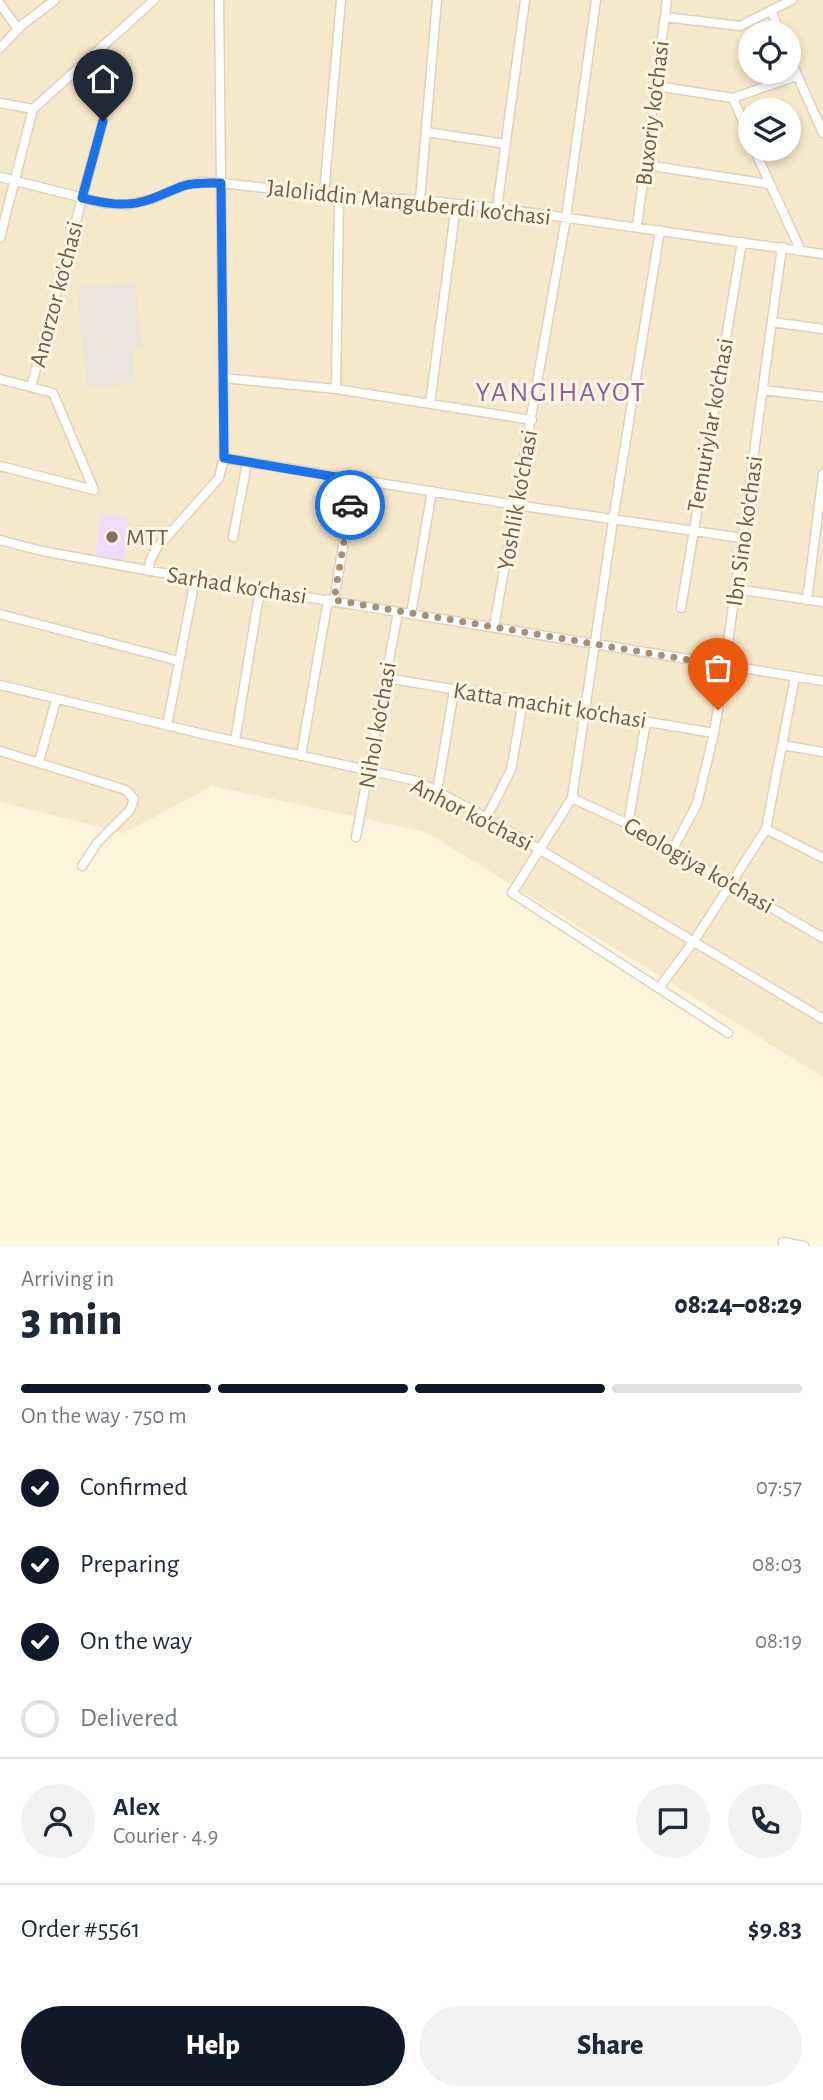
<!DOCTYPE html>
<meta charset="utf-8">
<style>
body{margin:0;font-family:"Alegreya Sans",sans-serif;background:#f2f2f3;color:#1f2937;height:100vh;display:flex;flex-direction:column;font-size:26px;white-space:nowrap}
*{box-sizing:border-box;margin:0}
p{font-size:23px;color:#747a83}
.icon{flex:none;width:38px;height:38px;fill:none;stroke:currentColor;stroke-width:2;stroke-linecap:round;stroke-linejoin:round}
.map{position:relative;height:1246px;overflow:hidden}
.details{display:flex;flex-direction:column;background:#fff;flex:1}
.details>*{flex:none}
.fabs{position:absolute;left:738px;top:21px;display:grid;gap:14px}
.fabs a{display:grid;place-items:center;width:63px;height:63px;border-radius:50%;background:#fff;box-shadow:0 4px 10px #0003;font-size:35px}
.pin{position:absolute;display:grid;place-items:center;width:60px;height:60px;color:#fff;margin:-72px -30px;border-radius:50% 50% 50% 0;rotate:-45deg;box-shadow:0 0 7px #0007}
.pin .icon{rotate:45deg}
.courier{position:absolute;display:grid;place-items:center;width:70px;height:70px;margin:-35px;border:5px solid #1a73e8;border-radius:50%;background:#fff;color:#222;box-shadow:0 2px 9px #0007}
.overview em{font-style:normal;font-weight:800}
.overview div{display:flex;flex-direction:column-reverse}
.overview{display:flex;align-items:center;justify-content:space-between;height:119px;padding:0 21px}
h1{font-size:46px;font-weight:800;line-height:52px}
.bar{display:grid;grid-template-columns:repeat(4,1fr);gap:10px 7px;align-content:center;height:84px;padding:0 21px}
.bar i{height:9px;border-radius:5px;background:#e0e1e3}
.bar .active{background:#111827}
.bar p{grid-column:span 4}
.line{display:flex;align-items:center;gap:18px;padding:0 21px;border-top:2px solid #e0e1e3}
.line div{flex:1}
.round{display:grid;place-items:center;flex:none;width:74px;height:74px;border-radius:37px;background:#f2f2f3}
ol{padding:0 21px;list-style:none}
li{display:flex;align-items:center;gap:21px;height:77px}
li p{margin-inline-start:auto}
li .icon{padding:7px;border-radius:50%;background:#111827;color:#fff;stroke-width:4}
li:last-child{color:#747a83}
li i{width:38px;height:38px;border:4px solid #e0e1e3;border-radius:50%}
.action{display:flex;gap:14px;margin-top:auto;padding:14px 21px}
.action a{flex:1;height:80px;border-radius:42px;background:#111827;color:#fff;font-size:28px;font-weight:800;line-height:80px;text-align:center}
.action a+a{background:#f2f2f3;color:#1f2937}
.map>svg:first-child{display:block}
.residential{fill:#f6e8ca;fill-rule:evenodd}
.industrial{fill:#ebe4da}
.education{fill:#f2dafa}
.lines{fill:none;stroke-linecap:round;stroke-linejoin:round}
.minor-casing{stroke:#e2d1b8;stroke-width:11}
.minor{stroke:#fff;stroke-width:8}
.done{stroke:#a59179;stroke-width:7;stroke-dasharray:0 12.6}
.route{stroke:#1a73e8;stroke-width:9}
.education-dot{fill:#8d6e63;stroke:#fff8e5;stroke-width:2.5}
.labels{text-anchor:middle;stroke-width:6;stroke-linejoin:round;paint-order:stroke}
.street-label{font-size:24px;fill:#755b44;stroke:#fff8e5}
.education-label{font-size:24px;fill:#785e54;stroke:#fff8e5;text-anchor:start}
.quarter-label{font-size:28px;letter-spacing:2px;fill:#8d5e99;stroke:#fff8e5}
</style>
<div class="map">
<svg width="823" height="1246" viewBox="0 0 823 1246">
<rect width="100%" height="100%" fill="#fef5dc"/>
<!-- residential -->
<path class="residential" d="M0,0h823v675l-523,-83 523,90v395l-397,-245 -214,-46 -88,47 -124,-31zM751,33h38v39h-38zM751,110h38v39h-38z"/>
<!-- industrial -->
<path class="industrial" d="M135,283l8,65 -10,2 3,34 -49,3 -11,-101z"/>
<!-- education -->
<path class="education" d="M101,513l28,5 -5,44 -29,-5z"/>
<g class="lines">
<!-- minor casing -->
<g class="minor-casing">
<path id="minor" d="M0,4l18,25
M771,10l9,23
M665,17l75,9 52,-26
M0,48l22,-23 33,-25
M789,57l34,76
M656,86l77,12 18,43
M733,98l64,-22
M0,103l33,6
M426,132l80,12
M754,149l47,102
M646,165l123,19
M0,177l103,26 24,2 25,-6 33,-14 15,-3 21,1 118,13 81,4 77,8 326,46
M324,194l17,-194
M420,200l17,-200
M497,208l28,-208
M637,226l30,-226
M660,230l-47,290 -41,278 -60,95 216,140
M0,238l33,-129 121,-109
M772,322l51,7
M223,378l113,11 196,31
M0,379l53,14 41,97
M31,387l72,-266
M336,389l3,-193
M763,390l60,7
M430,404l26,-199
M224,458l292,47 226,33
M0,466l94,24
M233,537l14,-74
M0,540l42,11 153,28 628,102
M149,571l1,-10 6,-12 63,-71 5,-20 -5,-458
M736,589l87,13
M334,600l20,-120
M807,600l16,-126
M681,608l61,-366
M0,614l179,47
M411,614l21,-123
M494,627l72,-409 30,-218
M386,678l328,55
M0,685l207,50 210,46 50,26 72,42 284,170
M167,726l28,-147
M235,741l25,-152
M782,745l41,7
M0,751l126,39 8,9 -4,11 -33,33 -15,23
M301,756l27,-157
M39,762l17,-62
M437,792l17,-102
M572,798l56,26 195,114
M486,818l25,-48 12,-69
M628,824l18,-103
M766,829l57,29
M356,837l42,-225
M673,849l24,-45 17,-71 11,-68 57,-418
M659,988l35,-47 72,-112 29,-152
M783,1246v-4l21,4"/>
</g>
<!-- minor -->
<use href="#minor" class="minor"/>
</g>
<g class="lines">
<!-- done -->
<path class="done" d="M350,505l-16,95 391,66 -7,44"/>
<!-- route -->
<path class="route" d="M103,121l-21,77c14,3 29,7 43,6 21,0 39,-11 58,-18 12,-4 25,-3 38,-3l3,275 130,22 -4,25"/>
</g>
<!-- markers -->
<circle class="education-dot" cx="112" cy="537" r="7"/>
<g class="labels">
<!-- street labels -->
<g class="street-label">
<text transform="translate(652 113) rotate(-83)" y="8">Buxoriy ko'chasi</text>
<text transform="translate(409 202) rotate(6)" y="8">Jaloliddin Manguberdi ko'chasi</text>
<text transform="translate(56 294) rotate(-75)" y="8">Anorzor ko'chasi</text>
<text transform="translate(710 425) rotate(-80)" y="8">Temuriylar ko'chasi</text>
<text transform="translate(517 500) rotate(-80)" y="8">Yoshlik ko'chasi</text>
<text transform="translate(744 531) rotate(-82)" y="8">Ibn Sino ko'chasi</text>
<text transform="translate(237 585) rotate(9)" y="8">Sarhad ko'chasi</text>
<text transform="translate(550 705) rotate(9)" y="8">Katta machit ko'chasi</text>
<text transform="translate(377 725) rotate(-80)" y="8">Nihol ko'chasi</text>
<text transform="translate(472 814) rotate(27)" y="8">Anhor ko'chasi</text>
<text transform="translate(699 865) rotate(30)" y="8">Geologiya ko'chasi</text>
</g>
<!-- education labels -->
<g class="education-label">
<text x="126" y="545">MTT</text>
</g>
<!-- quarter labels -->
<g class="quarter-label">
<text x="561" y="401">YANGIHAYOT</text>
</g>
</g>
</svg>
<div class="fabs">
<a><svg class="icon" aria-label="locate" viewBox="0 0 24 24"><circle cx="12" cy="12" r="6"/><path d="M12 2v4M12 18v4M2 12h4M18 12h4"/></svg></a>
<a><svg class="icon" aria-label="layers" viewBox="0 0 24 24"><path d="M12 4l9 5-9 5-9-5zM3 14l9 5 9-5"/></svg></a>
</div>
<div class="pin" style="left:718px;top:710px;background:#ea580c"><svg class="icon" aria-label="bag" viewBox="0 0 24 24"><path d="M5 8h14l-1 12H6zM9 8a3 3 0 0 1 6 0"/></svg></div>
<div class="pin" style="left:103px;top:121px;background:#1f2937"><svg class="icon" aria-label="home" viewBox="0 0 24 24"><path d="M3 11l9-7 9 7M6 9v11h12V9"/></svg></div>
<div class="courier" style="left:350px;top:505px"><svg class="icon" aria-label="car" viewBox="0 0 24 24"><path d="M5 17H2v-5l4-1 3-4h7l3 4 3 1v5h-3M9 17h6M6 11h13"/><circle cx="7" cy="17" r="2"/><circle cx="17" cy="17" r="2"/></svg></div>
</div>
<section class="details">
<div class="overview"><div><h1>3 min</h1><p>Arriving in</p></div><em>08:24–08:29</em></div>
<div class="bar"><i class="active"></i><i class="active"></i><i class="active"></i><i></i><p>On the way · 750 m</p></div>
<ol>
<li><svg class="icon" aria-label="check" viewBox="0 0 24 24"><path d="M5 12l5 5 9-10"/></svg>Confirmed<p>07:57</p></li>
<li><svg class="icon" aria-label="check" viewBox="0 0 24 24"><path d="M5 12l5 5 9-10"/></svg>Preparing<p>08:03</p></li>
<li><svg class="icon" aria-label="check" viewBox="0 0 24 24"><path d="M5 12l5 5 9-10"/></svg>On the way<p>08:19</p></li>
<li><i></i>Delivered</li>
</ol>
<div class="line" style="height:126px"><a class="round"><svg class="icon" aria-label="person" viewBox="0 0 24 24"><circle cx="12" cy="8" r="4"/><path d="M4 21q1-7 8-7t8 7"/></svg></a><div><b>Alex</b><p>Courier · 4.9</p></div><a class="round"><svg class="icon" aria-label="chat" viewBox="0 0 24 24"><path d="M4 5h16v11H9l-5 4z"/></svg></a><a class="round"><svg class="icon" aria-label="phone" viewBox="0 0 24 24"><path d="M5 4h4l2 5-3 2q2 4 5 5l2-3 5 2v4C11 20 4 13 5 4z"/></svg></a></div>
<div class="line" style="height:91px"><div>Order #5561</div><b>$9.83</b></div>
<div class="action"><a>Help</a><a>Share</a></div>
</section>
